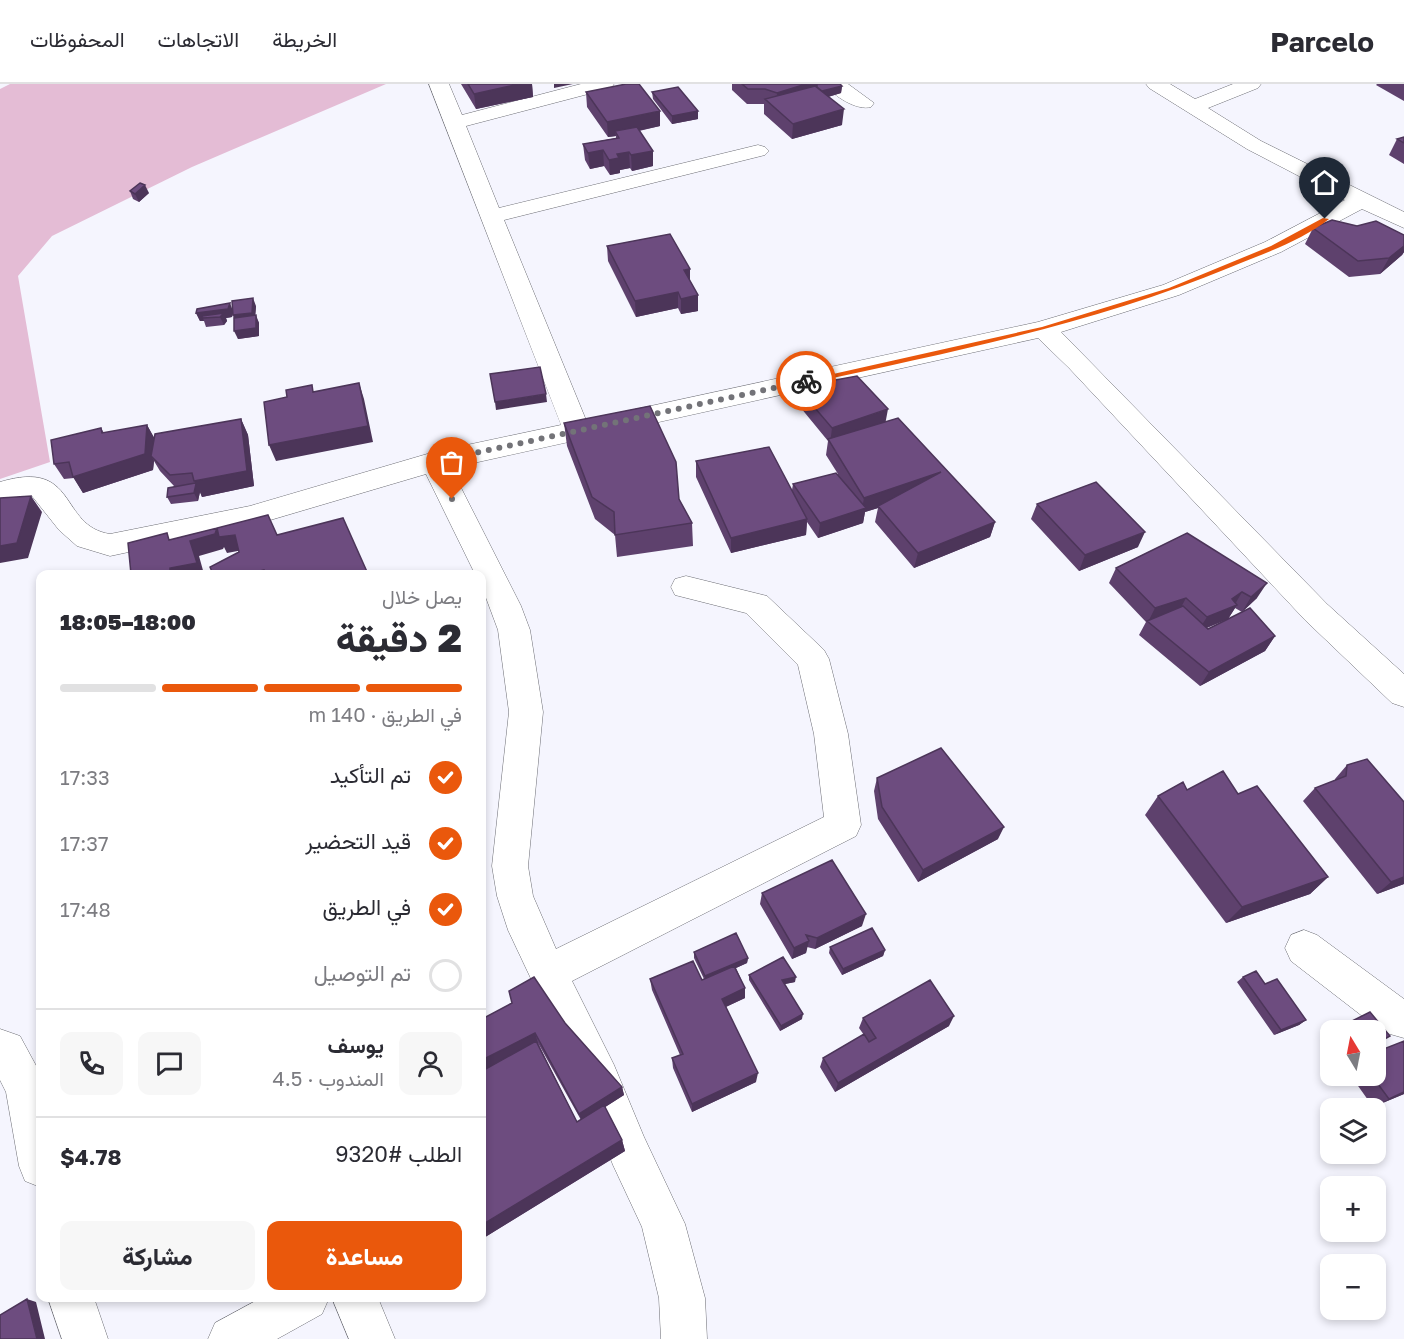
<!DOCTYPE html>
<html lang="ar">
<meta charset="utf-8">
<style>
body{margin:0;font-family:"Golos Text",Vazirmatn,sans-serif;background:#f7f7f7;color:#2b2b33;direction:rtl;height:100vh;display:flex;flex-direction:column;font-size:22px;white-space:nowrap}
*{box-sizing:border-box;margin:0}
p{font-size:20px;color:#7c7c81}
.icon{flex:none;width:33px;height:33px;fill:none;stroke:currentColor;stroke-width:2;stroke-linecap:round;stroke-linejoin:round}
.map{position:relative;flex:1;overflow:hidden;direction:ltr}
.drawer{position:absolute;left:36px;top:486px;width:450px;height:732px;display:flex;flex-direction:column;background:#fff;border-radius:12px;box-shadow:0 3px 9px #0003;direction:rtl}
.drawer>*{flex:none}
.needle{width:39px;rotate:350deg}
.fabs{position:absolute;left:1320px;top:936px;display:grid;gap:12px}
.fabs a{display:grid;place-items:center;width:66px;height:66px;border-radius:12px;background:#fff;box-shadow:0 3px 9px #0003;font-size:30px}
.pin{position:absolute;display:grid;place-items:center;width:51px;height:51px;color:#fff;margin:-62px -26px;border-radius:50% 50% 50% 0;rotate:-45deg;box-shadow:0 0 6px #0007}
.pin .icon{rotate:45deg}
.courier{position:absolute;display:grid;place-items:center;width:60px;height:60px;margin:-30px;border:4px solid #ea580c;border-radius:50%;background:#fff;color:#222;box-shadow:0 2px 8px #0007}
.overview em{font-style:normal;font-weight:800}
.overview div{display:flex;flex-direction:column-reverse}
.overview{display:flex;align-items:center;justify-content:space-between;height:102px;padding:0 24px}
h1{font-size:39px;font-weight:800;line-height:45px}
.bar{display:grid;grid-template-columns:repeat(4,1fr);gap:9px 6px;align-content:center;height:72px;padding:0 24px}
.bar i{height:8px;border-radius:4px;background:#e1e1e2}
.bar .active{background:#ea580c}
.bar p{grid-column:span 4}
.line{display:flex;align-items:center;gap:15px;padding:0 24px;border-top:2px solid #e1e1e2}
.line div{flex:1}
.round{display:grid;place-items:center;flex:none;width:63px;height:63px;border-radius:12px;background:#f7f7f7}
ol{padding:0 24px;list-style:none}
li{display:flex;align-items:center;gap:18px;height:66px}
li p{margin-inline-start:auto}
li .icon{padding:6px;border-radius:50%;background:#ea580c;color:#fff;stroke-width:4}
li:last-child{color:#7c7c81}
li i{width:33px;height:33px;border:3px solid #e1e1e2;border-radius:50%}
.cta{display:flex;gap:12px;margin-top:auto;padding:12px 24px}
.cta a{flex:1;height:69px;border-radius:12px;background:#ea580c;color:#fff;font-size:24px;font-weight:800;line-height:69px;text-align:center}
.cta a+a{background:#f7f7f7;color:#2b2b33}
header{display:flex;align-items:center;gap:36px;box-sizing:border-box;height:84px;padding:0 30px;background:#fff;border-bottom:2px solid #e1e1e2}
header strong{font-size:28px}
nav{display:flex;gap:33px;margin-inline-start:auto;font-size:21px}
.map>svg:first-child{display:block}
.green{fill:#e4bcd5}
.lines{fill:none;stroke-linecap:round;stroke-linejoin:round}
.street-casing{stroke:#6c6d74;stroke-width:1}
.street{fill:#fff;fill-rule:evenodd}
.wall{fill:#5e416d;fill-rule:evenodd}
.shaded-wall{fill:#4c3559}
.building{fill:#6d4c7f;stroke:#4c3559;stroke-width:1.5}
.route{fill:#ea580c}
.done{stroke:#737378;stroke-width:6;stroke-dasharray:0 10.8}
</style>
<header>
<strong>Parcelo</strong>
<nav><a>الخريطة</a><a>الاتجاهات</a><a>المحفوظات</a></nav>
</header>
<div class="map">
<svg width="1404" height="1255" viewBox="0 0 1404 1255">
<rect width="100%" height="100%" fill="#f5f5fe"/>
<!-- green -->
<path class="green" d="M10,0h376l-194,83 -140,69 -34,40 32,186 -50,17v-390z"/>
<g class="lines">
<!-- street casing -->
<g class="street-casing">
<path id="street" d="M429,0h20l13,31 119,-31h33l-3,4 -145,38 33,82 259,-63 7,2 4,4 -4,4 -261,65 82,200 452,-98 125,-37 102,-43 80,-42 -98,-51 -98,-61 -3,-4h24l25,15 38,-15h28l-3,4 -50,20 53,33 143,71v16l-42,-19 -81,43 -102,43 -118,37 266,272 77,70v33l-12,-4 -87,-83 -236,-252 -31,-30 -587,130 70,138 9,24 13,82 -15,154 5,30 23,53 268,-132 -10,-83 -16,-69 -52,-52 -71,-18 -4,-8 4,-8 11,-3 81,20 57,54 5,9 19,75 13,91 -5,11 -284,145 42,84 30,72 41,87 20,74 2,41h-46l-2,-41 -17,-71 -29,-62 -30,-76 -75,-159 -11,-34 -5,-30 17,-154 -11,-82 -16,-43v-13h-7l-49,-100 -176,52 -140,30 -33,-10 -18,-16 -27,-34 -15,1 -17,5v-20c79,-24 58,44 110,52l140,-28 184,-54 127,-27z
M825,0h23l26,19 -3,4c-14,4 -38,-11 -46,-23z
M1304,846l13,5 87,64v39l-21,-6 -92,-71 -6,-13 6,-13z
M0,945l20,7 20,37v114l-15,-6 -6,-15 -13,-74 -6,-12z
M48,1214h46l14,41h-46z
M261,1214h68l-7,16 -45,25h-69l7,-16z
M332,1214h46l17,41h-46z"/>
</g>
<!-- street -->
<use href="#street" class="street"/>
</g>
<!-- wall -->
<path class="wall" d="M461,0h71l1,13 -57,12z
M732,0h108l2,2 -1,7 -13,4 14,28 -50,14 -28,-25v-10h-17l-15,-14z
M1377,0h27v17l-28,-16z
M586,8l74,34 -21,5 14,35 -21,5 -2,-3 -10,2v3l-10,2 -6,-9 -14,3 -5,-9 -2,-16 33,-6v-2l-8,1 -21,-30z
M652,8l46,27 -26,5 -19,-25z
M1404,53v27l-15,-9 8,-16z
M130,107l19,2 -10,9 -6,-3z
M1357,142l47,9v17l-2,3 -22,19 -31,3 -44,-33 8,-16z
M607,162l83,35 8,30 -17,3 -3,-6 -42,9 -28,-56z
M256,222l-1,9 4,8v13l-21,3 -5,-25 -1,3 -6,1 1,3 -3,4 -18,2 -2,-6h-4l-4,-8z
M797,303l89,35 109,100 -5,15 -76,31 -39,-46 3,-14 -13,4 -2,11 -45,15 -11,-16 -1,13 -75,18 -35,-76v-16l96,29 1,-6 45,-10 -12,-19 2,-14 -32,-39z
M241,335l7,16 6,51 -52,11 -2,-5 -2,9 -27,3 -4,-7 7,-11 -14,-15 -6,-10 -1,9 -70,23 -9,-15 -10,1 -10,-15 47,-36 3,5 43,-8 7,13z
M564,339l115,76 13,24 1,23 -76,11 -2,-22 -20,-16 -28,-73z
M1037,420l101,43 -59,24 -48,-52z
M1187,449l70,65 -15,14 -7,-4 -7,11 47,17 -10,15 -65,35 -61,-51 7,-13 -37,-39 7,-15zM1228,535l-20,10 -1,-1z
M1347,681l57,119 -27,10 -74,-93 12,-13 20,-7v-2z
M877,694l121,61 -80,43 -40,-63 -4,-28z
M1187,706l51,4 90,83 -18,17 -84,29 -81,-108 13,-19z
M762,809l100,33 -47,23 -8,-2 -1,6 -14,6 -32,-55z
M830,863l55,3 -2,6 -41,19 -13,-22z
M694,868l54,6 -1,5 -11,5 9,20v10l-19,9 30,75 -64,30 -19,-44 -1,-10 8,-3 -28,-65 -2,-11 52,1 2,-1 -10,-21z
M749,891l46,7 -11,2 18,35 -22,12 -31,-51z
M1243,893l22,7 41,36 -7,5 -25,10 -37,-53z
M863,934l86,8 -114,66 -15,-25 3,-9 41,-23 -5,-7z
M482,935l83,4 57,64 2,8 -19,12 17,33 3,11 -143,88zM538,959l43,77 -4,2z
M1330,948v15l-7,-10z
M1404,957v53l-31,13 -22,-31h25z"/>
<!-- shaded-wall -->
<path class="shaded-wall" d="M519,0h13l1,13 -57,12 -2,-15z
M554,0h19l-19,4z
M806,0h11l-1,11 -40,14 1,-16z
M842,2l-1,7 -20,6 1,-8z
M844,25l-2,16 -50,14 1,-15z
M660,27v15l-42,9 -3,-4 1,5 -8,1 -1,-15z
M698,27v8l-26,5v-8z
M603,66l1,16 -14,3 -2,-16z
M653,67v15l-21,5 -1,-16z
M629,68l1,16 -10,2v3l-10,2 -1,-15 8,-6z
M145,101l4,8 -10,9 -4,-8z
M1404,162v6l-2,3 -22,19 9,-16z
M690,185v16l-6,-15z
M678,208v16l-42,9 -1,-16z
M698,211v16l-17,3v-15z
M253,214l3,8 -1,15 -19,2 -3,-8z
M230,219l3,8 -1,6 -6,1 1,3 -3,4 -4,-8 -17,1 1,3h-4l-4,-8z
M256,231l3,8v13l-21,3 -4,-8z
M359,299l5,16 9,43 -97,19 -7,-16z
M546,310l1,8 -51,8 -1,-8z
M888,325l-3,16 -55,19 2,-16z
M241,335l7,16 6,51 -52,11 -2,-5 -2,9 -4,-8 2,-9 -2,-3z
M147,341l9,16 -5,15 3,5 -1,9 -70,23 -10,-16z
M941,388l-63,34v2l-13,4 -2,11 -45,15 2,-15 42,-14 2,-11z
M31,412l11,16 -14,46 -28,5v-17z
M807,435l-1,16 -75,18v-15z
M995,438l-5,15 -76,31 4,-15z
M217,444l18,7 8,15 -16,3 -3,-6 -1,2 -24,7 5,18h-34v-6l20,-27z
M1145,448l-7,15 -59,24 6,-16z
M264,486l2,4h-18z
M1267,499l-10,15 -15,14 9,-15z
M1242,508l-8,14 3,-1 -9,14 -30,12 9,-14z
M1186,514l-8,15 -30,9 7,-14z
M1275,552l-10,15 -65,35 9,-14z
M1004,743l-6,12 -80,43 5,-12z
M1328,793l-18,17 -84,29 16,-16z
M1404,793v7l-27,10 14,-12z
M866,830l-4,12 -47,23 2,-11z
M809,857l-3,12 -14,6 2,-11z
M885,866l-2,6 -41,19 1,-6z
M748,874l-1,5 -42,19v-6z
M796,893l-1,5 -14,3 1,-5z
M745,904v10l-24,11 1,-10z
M803,930l-1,5 -22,12 1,-5z
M954,932l-5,10 -114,66 3,-9z
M1306,936l-7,5 -25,10 7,-5z
M535,949l3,10 -56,29v-12z
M758,989l-2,9 -64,30v-8z
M622,1003l2,8 -42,27 -3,-8z
M1404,1008v2l-31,13 16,-8z
M622,1056l3,11 -143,88v-14z
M27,1215l9,3 9,37h-8z"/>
<!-- building -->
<path class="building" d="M468,0h51l-45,10z
M626,0h13l21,27 -53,11 -21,-30z
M742,0h64l-29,9 -12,-4h-17z
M817,0h23l2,2 -20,5 -5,-4z
M815,2l29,23 -51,15 -28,-25z
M678,3l20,24 -26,5 -20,-24z
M637,43l16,24 -22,4 -2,-3 -12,2 2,4 -10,2 -6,-10 -15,3 -5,-9 36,-6 -4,-7z
M1404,53v6l-7,-4z
M140,99l5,2 -10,9 -5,-3z
M1332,136l25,6 19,-5 28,14v11l-15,12 -31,3 -45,-33z
M670,150l20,35 -6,1 14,25 -17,4 -3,-7 -43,9 -28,-55z
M253,214l-1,15 -19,2 -1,-14z
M230,219l-2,6 -32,4 1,-4z
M224,229l-4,4 -17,1 -1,-2z
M256,231v13l-22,3v-13z
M540,283l6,27 -51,8 -5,-28z
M857,292l31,33 -56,19 -35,-41z
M359,299l9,43 -99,19 -5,-43 23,-5 -1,-7 26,-5 1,7z
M650,322l26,56 3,37 13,24 -77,12 -1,-23 -22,-15 -28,-74z
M898,334l97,104 -77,31 -40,-47 63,-34 -77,26 -36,-59z
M241,335l6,52 -53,10 -2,-8 -22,2 -19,-19 4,-22z
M147,341l-2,29 -72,23 -4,-15 -15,2 -3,-24 50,-12 1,5z
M769,363l38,72 -76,19 -35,-77z
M836,389l30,35 -46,15 -27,-39z
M1096,398l49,50 -60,23 -48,-51z
M195,399l1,1 -2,9 -27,4 1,-9z
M31,412l-14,47 -17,3v-48z
M268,431l9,20 66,-17 25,56h-103l-1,-4 -16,4h-35l-3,-7 29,-15 -4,-17 -16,2 -2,-9z
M217,444l-2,6 -25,7 7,22 -27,5v6h-39l-3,-31 39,-10 2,7z
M1187,449l80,50 -16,14 -9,-5 -10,7 5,6 -30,12 -21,-19 -31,10 -39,-40z
M1183,522l25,23 42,-21 25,28 -66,36 -62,-51z
M941,664l63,79 -81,43 -41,-63 -5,-29z
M1367,675l37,43v75l-13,5 -76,-94 31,-12 1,-11z
M1223,687l15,23 19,-8 71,91 -86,30 -84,-111 25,-14 4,8z
M832,776l34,54 -49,24 -11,-3 3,6 -15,7 -32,-55z
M872,844l13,22 -42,19 -13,-22z
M736,849l12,25 -43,18 -11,-24z
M783,873l13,20 -14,3 21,34 -22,12 -32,-51z
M693,877l9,19 32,-14 11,22 -23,11 36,74 -66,31 -20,-46 11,-4 -33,-75z
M1256,887l9,13 12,-5 29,41 -25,10 -38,-53z
M534,893l31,46 57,64 -43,27 -44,-81 -53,27v-41l30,-16 -3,-12z
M930,896l24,36 -116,67 -15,-25 41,-24 5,8 7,-4 -13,-20z
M1370,928l20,24 -14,8v-14h-42z
M536,957l41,81 27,-17 18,35 -140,85v-154z
M1404,957v51l-15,7 -17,-23h4v-24z
M27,1215l10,40h-37v-24z"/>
<!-- route -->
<path class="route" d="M1323,134l6,1c-28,22 -66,35 -98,48 -137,57 -280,85 -425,117l-4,-3 240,-54 127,-39 102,-42z"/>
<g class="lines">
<!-- done -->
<path class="done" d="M452,415l-18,-37 372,-81"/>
</g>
</svg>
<div class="fabs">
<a><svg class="needle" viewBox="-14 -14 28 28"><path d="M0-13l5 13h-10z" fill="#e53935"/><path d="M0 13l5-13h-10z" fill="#7c7c81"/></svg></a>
<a><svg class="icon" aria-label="layers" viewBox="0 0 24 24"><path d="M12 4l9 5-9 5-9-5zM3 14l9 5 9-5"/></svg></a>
<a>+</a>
<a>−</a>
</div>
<div class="pin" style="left:452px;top:415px;background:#ea580c"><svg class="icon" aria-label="bag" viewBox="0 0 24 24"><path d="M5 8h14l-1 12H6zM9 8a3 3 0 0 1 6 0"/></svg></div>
<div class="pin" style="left:1325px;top:135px;background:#1f2937"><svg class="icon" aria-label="home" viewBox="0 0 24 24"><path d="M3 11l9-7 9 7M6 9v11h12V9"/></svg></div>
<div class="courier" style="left:806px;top:297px"><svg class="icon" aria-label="bike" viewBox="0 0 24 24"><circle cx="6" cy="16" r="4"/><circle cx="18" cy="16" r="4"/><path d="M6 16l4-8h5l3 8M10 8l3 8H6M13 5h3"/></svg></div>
<section class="drawer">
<div class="overview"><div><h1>2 دقيقة</h1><p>يصل خلال</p></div><em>18:00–18:05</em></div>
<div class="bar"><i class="active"></i><i class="active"></i><i class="active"></i><i></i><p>في الطريق · 140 m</p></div>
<ol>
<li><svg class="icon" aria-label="check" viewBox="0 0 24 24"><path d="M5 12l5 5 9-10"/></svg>تم التأكيد<p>17:33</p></li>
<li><svg class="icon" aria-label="check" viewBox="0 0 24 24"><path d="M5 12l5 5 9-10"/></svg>قيد التحضير<p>17:37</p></li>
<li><svg class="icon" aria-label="check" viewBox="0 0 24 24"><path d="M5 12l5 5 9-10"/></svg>في الطريق<p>17:48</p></li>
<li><i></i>تم التوصيل</li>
</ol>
<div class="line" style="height:108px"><a class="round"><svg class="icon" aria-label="person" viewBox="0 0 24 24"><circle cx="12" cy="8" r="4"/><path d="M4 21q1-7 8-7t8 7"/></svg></a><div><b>يوسف</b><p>المندوب · 4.5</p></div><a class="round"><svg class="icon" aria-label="chat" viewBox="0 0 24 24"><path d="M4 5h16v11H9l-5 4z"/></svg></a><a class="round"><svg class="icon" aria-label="phone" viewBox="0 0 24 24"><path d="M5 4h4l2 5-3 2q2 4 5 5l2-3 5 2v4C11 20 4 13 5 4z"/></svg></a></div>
<div class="line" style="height:78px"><div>الطلب #9320</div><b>$4.78</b></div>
<div class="cta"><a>مساعدة</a><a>مشاركة</a></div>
</section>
</div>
